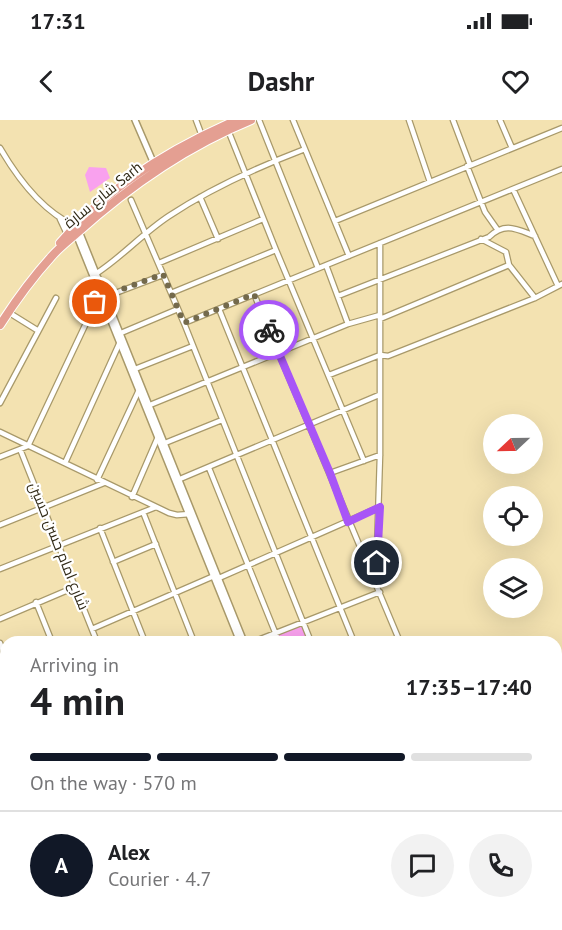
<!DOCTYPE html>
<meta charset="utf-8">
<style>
body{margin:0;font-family:"PT Sans",Cairo,sans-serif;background:#f2f2f2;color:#202124;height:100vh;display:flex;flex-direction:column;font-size:22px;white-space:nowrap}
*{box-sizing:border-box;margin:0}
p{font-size:20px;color:#757577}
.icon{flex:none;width:33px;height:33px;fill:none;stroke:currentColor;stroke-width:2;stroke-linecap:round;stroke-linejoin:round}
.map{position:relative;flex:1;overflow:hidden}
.panel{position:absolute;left:0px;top:516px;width:562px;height:294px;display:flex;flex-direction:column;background:#fff;border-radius:18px 18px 0 0;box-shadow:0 6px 24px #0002}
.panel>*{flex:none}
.needle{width:39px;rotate:248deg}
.tools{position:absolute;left:483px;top:294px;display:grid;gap:12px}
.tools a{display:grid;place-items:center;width:60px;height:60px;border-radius:50%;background:#fff;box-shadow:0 6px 24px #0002;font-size:30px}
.pin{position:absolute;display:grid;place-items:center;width:51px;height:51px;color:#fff;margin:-26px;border:3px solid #fff;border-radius:50%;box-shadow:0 2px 6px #0007}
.courier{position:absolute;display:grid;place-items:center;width:60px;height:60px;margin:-30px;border:4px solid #a855f7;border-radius:50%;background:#fff;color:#222;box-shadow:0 2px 8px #0007}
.overview em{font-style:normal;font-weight:700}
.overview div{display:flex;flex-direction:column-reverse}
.overview{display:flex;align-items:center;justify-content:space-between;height:102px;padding:0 30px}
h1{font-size:39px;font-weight:700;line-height:45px}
.bar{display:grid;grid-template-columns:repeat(4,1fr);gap:9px 6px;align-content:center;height:72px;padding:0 30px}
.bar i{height:8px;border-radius:4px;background:#e0e0e0}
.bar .on{background:#111827}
.bar p{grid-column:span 4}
.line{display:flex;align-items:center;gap:15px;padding:0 30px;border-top:2px solid #e0e0e0}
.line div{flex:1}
.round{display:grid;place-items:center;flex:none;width:63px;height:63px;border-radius:32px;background:#f2f2f2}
.status{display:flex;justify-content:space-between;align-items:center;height:42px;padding:0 30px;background:#fff;direction:ltr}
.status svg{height:16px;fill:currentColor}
header{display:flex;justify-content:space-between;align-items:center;height:78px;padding:0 30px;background:#fff;font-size:27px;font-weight:700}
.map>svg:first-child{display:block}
.green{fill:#f9a1ee}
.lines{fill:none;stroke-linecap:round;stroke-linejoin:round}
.minor-casing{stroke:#a8996a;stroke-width:7}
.tertiary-casing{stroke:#a8996a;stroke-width:8}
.trunk-casing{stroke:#fff;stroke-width:10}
.minor{stroke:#fff;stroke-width:4.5}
.tertiary{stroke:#fff;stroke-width:5}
.trunk{stroke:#e49f92;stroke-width:8}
.done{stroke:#746a4c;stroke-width:6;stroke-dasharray:0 10.8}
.route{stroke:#a855f7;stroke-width:8}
.labels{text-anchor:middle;stroke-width:4.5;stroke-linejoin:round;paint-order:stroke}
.street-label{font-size:15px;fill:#302916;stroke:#fff}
</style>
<div class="status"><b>17:31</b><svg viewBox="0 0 49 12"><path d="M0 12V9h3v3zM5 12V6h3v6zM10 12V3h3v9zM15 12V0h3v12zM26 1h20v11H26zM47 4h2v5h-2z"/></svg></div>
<header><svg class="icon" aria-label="back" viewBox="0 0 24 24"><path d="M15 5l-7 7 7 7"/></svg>Dashr<svg class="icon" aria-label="heart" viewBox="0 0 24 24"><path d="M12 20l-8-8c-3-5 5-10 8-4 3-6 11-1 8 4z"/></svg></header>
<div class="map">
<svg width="562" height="810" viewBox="0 0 562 810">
<rect width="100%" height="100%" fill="#f3e2b1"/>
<!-- green -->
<path class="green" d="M89,47l17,1 4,10 -20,14 -5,-17z
M303,502l8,20h-58z"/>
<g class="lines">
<!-- minor casing -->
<g class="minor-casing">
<path id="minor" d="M196,0l6,16
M259,0l59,148
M293,0l56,136
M409,0l21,62
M453,0l17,45
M500,0l12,28
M228,10l48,120 88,211
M0,28c18,31 42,63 75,78
M467,46l18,46 12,17
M513,69l45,97
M200,77l18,42
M131,80l53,123 127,319
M60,99l7,15
M335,101l227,-93
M481,119l25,13 3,13 26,33
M159,143l104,-44
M326,145l22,59
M97,153c26,-17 46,-40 72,-57 42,-28 89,-49 136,-67
M171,173l105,-43
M254,174l146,348
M338,176l151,-59c16,-15 27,-8 46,-1
M219,189l135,333
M8,192l29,18
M380,199l129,-54
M184,203l378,-154
M121,213l57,-24
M135,249l58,-23
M329,255l51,-20 8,1 147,-58 27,-14
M0,283l56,-105
M150,285l198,-81 32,-9
M0,312l169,81 8,2 13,-1
M165,323l57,-23
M20,329l77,193
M0,337l28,-11 69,-146 66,-25
M65,343l55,-121
M209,348l70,174
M330,353l50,-18
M180,359l199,-84
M97,360l42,-90
M132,377l26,-60
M143,392l51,130
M0,405l104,-42
M100,408l45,114
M113,442l43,-18
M0,449l156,-62
M219,458l161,-71
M376,462l4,-127v-212
M36,482l16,40
M0,499l75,-32
M92,509l122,-53
M253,522l127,-50
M0,523l6,15
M0,547l6,-3
M0,594l6,-3
M4,635l2,7
M0,691l6,-2
M0,735l6,-2
M556,744l6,-2
M0,749l6,14
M556,798l5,12
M23,804l3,6
M66,804l3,6
M211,804l2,6
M310,804l2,6
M439,804l3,6
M473,804l3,6
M511,804l3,6
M45,810l15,-6
M273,810l14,-6
M392,810l15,-6
M528,810l15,-6"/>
</g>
<!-- tertiary casing -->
<g class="tertiary-casing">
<path id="tertiary" d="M135,0l19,44
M79,111l165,411
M76,114l164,408
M556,697l6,-2
M556,701l6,-2
M354,804l2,6
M152,810l11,-4
M161,810l15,-6"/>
</g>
<!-- trunk casing -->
<g class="trunk-casing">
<path id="trunk" d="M60,123c46,-55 112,-95 177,-123
M0,205c16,-25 33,-48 52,-69 7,-8 16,-15 24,-22 52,-47 109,-87 175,-114"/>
</g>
<!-- minor -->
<use href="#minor" class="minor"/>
<!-- tertiary -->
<use href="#tertiary" class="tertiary"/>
<!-- trunk -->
<use href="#trunk" class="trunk"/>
</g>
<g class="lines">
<!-- done -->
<path class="done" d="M95,182l7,-5 61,-23 21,49 70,-29 15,36"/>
<!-- route -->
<path class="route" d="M269,210l61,143 18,49 32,-15 -3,56"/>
</g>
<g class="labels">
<!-- street labels -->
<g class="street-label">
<text transform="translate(103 75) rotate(-39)" y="5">شارع سارة Sarh</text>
<text transform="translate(59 426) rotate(68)" y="5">شارع امام حسن حسين</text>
</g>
</g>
</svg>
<div class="tools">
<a><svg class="needle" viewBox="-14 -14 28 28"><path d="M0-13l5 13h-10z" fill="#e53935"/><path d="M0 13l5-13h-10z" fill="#757577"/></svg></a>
<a><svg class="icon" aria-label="locate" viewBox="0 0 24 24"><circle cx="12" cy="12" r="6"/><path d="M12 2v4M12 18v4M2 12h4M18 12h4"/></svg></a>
<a><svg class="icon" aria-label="layers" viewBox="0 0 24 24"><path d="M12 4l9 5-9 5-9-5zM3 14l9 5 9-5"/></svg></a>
</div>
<div class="pin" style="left:95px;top:182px;background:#ea580c"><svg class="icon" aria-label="bag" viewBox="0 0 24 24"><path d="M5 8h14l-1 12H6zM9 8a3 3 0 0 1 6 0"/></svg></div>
<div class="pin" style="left:377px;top:443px;background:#1f2937"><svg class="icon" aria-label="home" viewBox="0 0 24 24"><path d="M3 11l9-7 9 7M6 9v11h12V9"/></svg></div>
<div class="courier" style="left:269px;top:210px"><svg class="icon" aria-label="bike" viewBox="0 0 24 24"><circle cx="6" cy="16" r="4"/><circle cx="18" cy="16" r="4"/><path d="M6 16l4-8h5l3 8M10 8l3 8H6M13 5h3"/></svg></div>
<section class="panel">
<div class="overview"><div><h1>4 min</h1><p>Arriving in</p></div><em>17:35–17:40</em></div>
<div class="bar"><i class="on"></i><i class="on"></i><i class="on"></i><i></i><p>On the way · 570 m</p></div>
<div class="line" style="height:108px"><b class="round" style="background:#111827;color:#fff">A</b><div><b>Alex</b><p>Courier · 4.7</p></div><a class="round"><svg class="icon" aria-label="chat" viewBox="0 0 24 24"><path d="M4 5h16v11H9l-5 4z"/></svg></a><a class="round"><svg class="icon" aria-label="phone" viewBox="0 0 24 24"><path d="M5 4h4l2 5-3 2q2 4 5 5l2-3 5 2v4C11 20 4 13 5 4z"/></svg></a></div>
</section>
</div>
